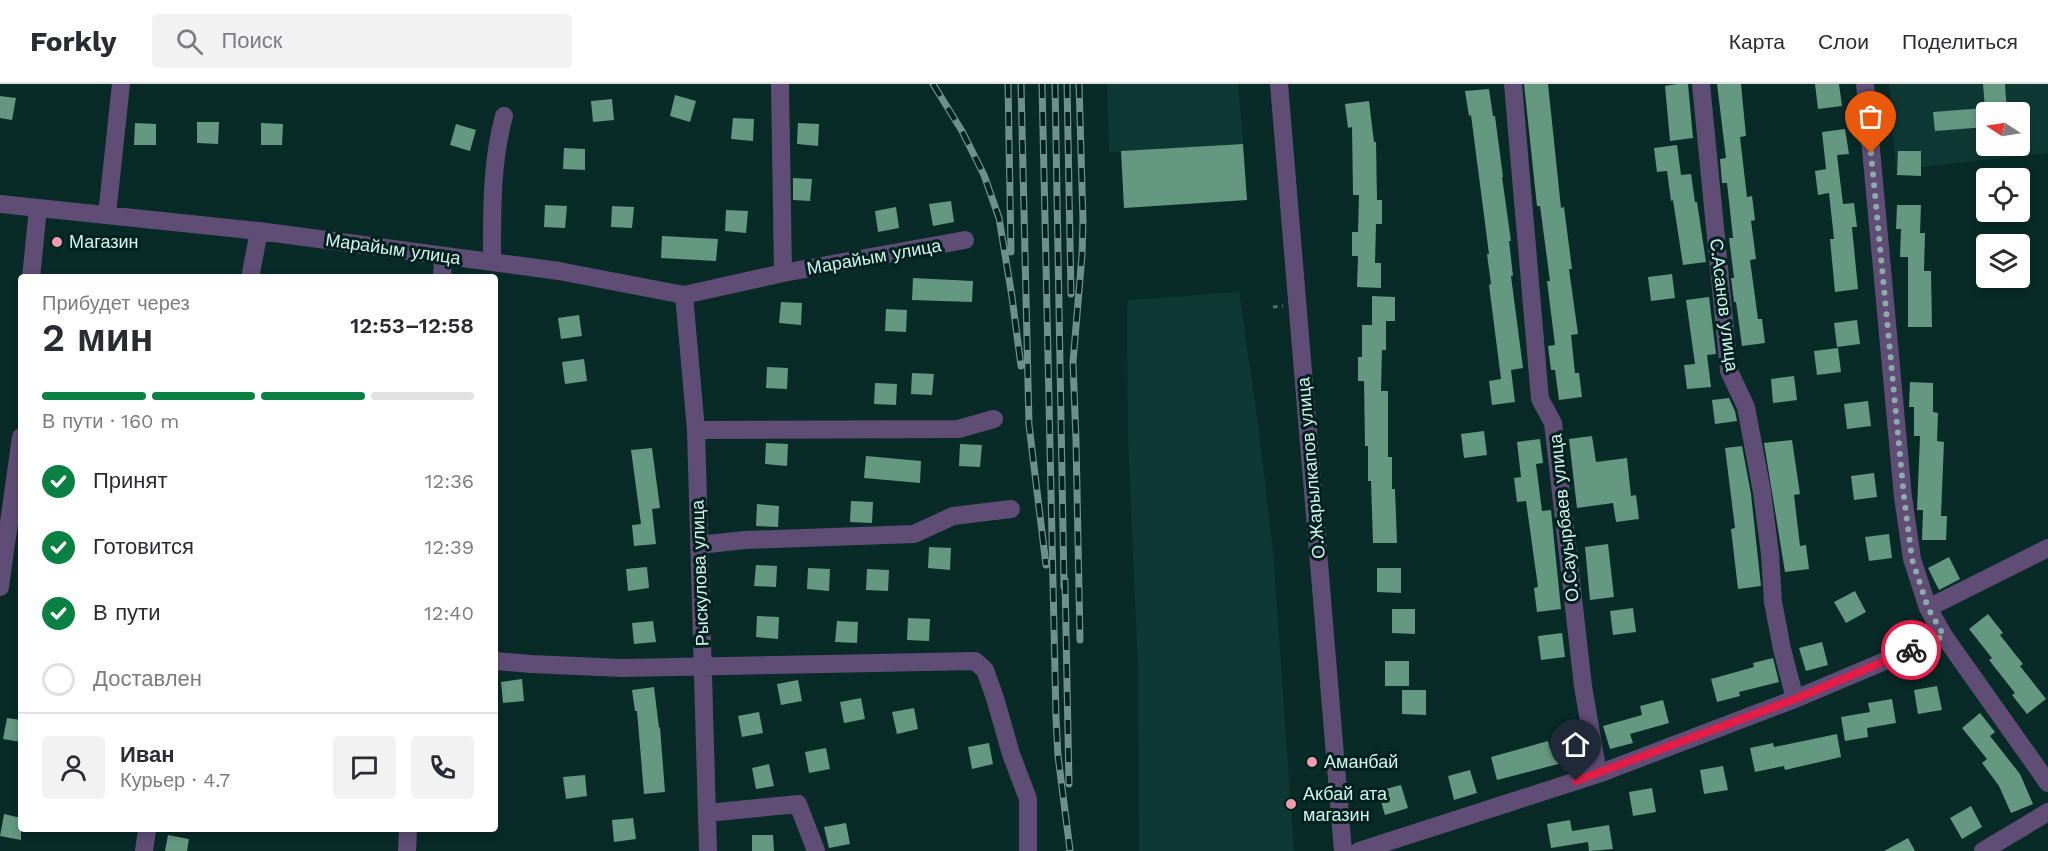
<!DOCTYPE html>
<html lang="ru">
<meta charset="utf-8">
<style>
body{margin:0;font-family:"Work Sans",sans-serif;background:#f2f2f3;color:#2b2b33;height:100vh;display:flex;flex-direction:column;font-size:22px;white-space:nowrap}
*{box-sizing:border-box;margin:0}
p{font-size:20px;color:#7c7c81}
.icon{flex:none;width:33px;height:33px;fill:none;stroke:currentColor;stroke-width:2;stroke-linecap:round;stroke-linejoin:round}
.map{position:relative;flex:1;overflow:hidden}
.drawer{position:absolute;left:18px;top:190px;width:480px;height:558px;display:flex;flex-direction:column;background:#fff;border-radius:6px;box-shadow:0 3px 9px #0003}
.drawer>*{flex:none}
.needle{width:39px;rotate:282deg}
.fabs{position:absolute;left:1976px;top:18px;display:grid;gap:12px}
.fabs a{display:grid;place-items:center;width:54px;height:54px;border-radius:6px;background:#fff;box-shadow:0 3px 9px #0003;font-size:30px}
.pin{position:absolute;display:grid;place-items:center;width:51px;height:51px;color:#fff;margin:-62px -26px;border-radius:50% 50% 50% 0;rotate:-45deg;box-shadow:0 0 6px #0007}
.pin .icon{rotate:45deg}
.courier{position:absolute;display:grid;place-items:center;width:60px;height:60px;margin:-30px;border:4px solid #e11d48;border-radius:50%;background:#fff;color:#222;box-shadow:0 2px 8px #0007}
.headline em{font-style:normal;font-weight:600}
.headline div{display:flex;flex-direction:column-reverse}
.headline{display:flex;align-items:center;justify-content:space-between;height:102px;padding:0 24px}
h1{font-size:39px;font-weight:600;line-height:45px}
.bar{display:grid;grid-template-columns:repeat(4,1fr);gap:9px 6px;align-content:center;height:72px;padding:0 24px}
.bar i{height:8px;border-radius:4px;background:#e1e1e2}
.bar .selected{background:#0b8043}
.bar p{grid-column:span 4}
.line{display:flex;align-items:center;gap:15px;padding:0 24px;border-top:2px solid #e1e1e2}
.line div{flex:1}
.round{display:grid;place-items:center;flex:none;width:63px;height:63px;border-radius:6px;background:#f2f2f3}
ol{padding:0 24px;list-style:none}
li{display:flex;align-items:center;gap:18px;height:66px}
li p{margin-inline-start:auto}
li .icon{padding:6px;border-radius:50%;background:#0b8043;color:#fff;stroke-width:4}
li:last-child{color:#7c7c81}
li i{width:33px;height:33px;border:3px solid #e1e1e2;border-radius:50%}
header{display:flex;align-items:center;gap:36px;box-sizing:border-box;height:84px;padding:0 30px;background:#fff;border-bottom:2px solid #e1e1e2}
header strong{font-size:28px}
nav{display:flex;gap:33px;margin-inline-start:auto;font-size:21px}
.search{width:420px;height:54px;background:#f2f2f3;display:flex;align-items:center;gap:15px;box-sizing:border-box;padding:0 21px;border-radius:6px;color:#7c7c81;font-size:22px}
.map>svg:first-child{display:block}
.built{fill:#0e3834;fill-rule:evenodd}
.building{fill:#649881}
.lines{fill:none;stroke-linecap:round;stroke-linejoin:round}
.path{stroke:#51736e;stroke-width:3;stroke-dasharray:4.5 4.5;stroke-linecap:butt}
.minor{stroke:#604d76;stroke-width:18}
.rail-casing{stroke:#6e8f8b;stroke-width:7}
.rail{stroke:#00211d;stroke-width:4.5;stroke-dasharray:14;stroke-linecap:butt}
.done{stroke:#8caca8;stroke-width:6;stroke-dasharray:0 10.8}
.route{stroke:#e11d48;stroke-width:8}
.poi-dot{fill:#f29aae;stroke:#00211d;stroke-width:2}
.labels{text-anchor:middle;stroke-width:6;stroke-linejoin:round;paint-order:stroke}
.poi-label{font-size:18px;fill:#d3f2ed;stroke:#00211d;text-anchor:start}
.street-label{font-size:18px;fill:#d3f2ed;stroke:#00211d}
</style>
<header>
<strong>Forkly</strong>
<div class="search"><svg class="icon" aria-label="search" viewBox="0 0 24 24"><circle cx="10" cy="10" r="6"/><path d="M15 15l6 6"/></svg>Поиск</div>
<nav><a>Карта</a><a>Слои</a><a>Поделиться</a></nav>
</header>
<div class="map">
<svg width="2048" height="767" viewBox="0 0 2048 767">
<rect width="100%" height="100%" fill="#082b27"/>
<!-- built -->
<path class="built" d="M1107,0h131l5,60 -134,8z
M1889,0h159v69l-152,17zM1986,28h33v34h-33z
M1239,208l19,131 15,127 21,301h-155l-1,-181 -10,-233 -1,-137z"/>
<!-- building -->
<path class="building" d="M1524,0h24l13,124 3,-1 8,62h-3l9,65 -7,1 4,38h4l3,24 -23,3 -4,-30h-4l-3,-24 7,-1 -8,-64h3l-10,-75h-3z
M1677,0h11l5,54 -23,3 -5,-55z
M1717,0h24l5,52 -6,1 7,60 5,-1 3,24 -4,1 5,38 -6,1 8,59h4l3,24 -23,3 -6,-44h-2l-3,-24h3l-5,-40h4l-6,-55h-5l-2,-24 6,-1z
M1815,0h24l3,22 -24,3z
M1983,0h22l2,28h-21v15l-51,4 -2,-19 52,-4z
M1489,5l4,27h2l8,61h-1l9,64h-2l4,35h-2l12,92 -12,2 4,32 -23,3 -3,-24 12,-2 -12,-94 2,-1 -4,-30h2l-18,-139 -2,1 -4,-25z
M675,11l21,6 -6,21 -20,-6z
M0,12l16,2 -4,22 -12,-2z
M612,15l2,21 -21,2 -2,-21z
M1369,17l5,41h2l1,58h5v24h-6l-1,39h6v25l-24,-1 1,-31h-6v-24h6l1,-37h-6l-1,-68 -4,1 -3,-24z
M733,34l21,1 -1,22 -22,-2z
M197,38h22l-1,22 -21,-1z
M135,39l21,1v21h-22z
M261,39l22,1 -1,21h-21z
M798,39l21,1 -1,22 -21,-2z
M456,40l20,6 -6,21 -20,-6z
M1845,45l4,25 -12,1 6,49 11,-1 3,24h-5l6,62 -23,3 -5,-53h4l-5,-46 -11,2 -3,-24 11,-2 -4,-37z
M1243,60l4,56 -123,8 -3,-57z
M1677,61l4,30 10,-1 4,28h2l9,60 -23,3 -10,-65 -2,1 -4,-30 -10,1 -3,-24z
M564,64l21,1v21l-22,-1z
M1898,67h23v25l-24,-1z
M793,94l19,1 -2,22 -17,-1z
M951,117l3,21 -21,4 -4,-22z
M545,121l22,1 -2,22 -21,-1z
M1897,121h24l-1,28h5l-1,38h7l1,56h-24v-70h-8l1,-28h-5z
M612,122l22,1 -2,21 -21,-1z
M896,123l3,21 -21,4 -3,-21z
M726,126l22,1 -2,22 -21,-2z
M662,152l56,3 -2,22 -55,-3z
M1672,190l3,24 -24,3 -3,-24z
M913,194l60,3 -1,21 -60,-2z
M1372,212l23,1v24h-9v29h-4l-1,41h7v66h4v32h3l2,54h-24l-2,-62h-3v-35h-3l-1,-65h-6v-24h4v-32h10z
M1709,213l7,57 -9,1 4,32 -24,2 -3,-24 11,-1 -9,-64z
M781,218l21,1 -1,22 -22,-2z
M886,225l21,1 -1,22 -21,-1z
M579,231l3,21 -21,3 -3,-21z
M1857,236l3,24 -23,3 -3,-24z
M1838,264l3,24 -24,3 -3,-24z
M584,275l3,22 -22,3 -3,-22z
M767,283l21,1 -1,21 -21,-1z
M912,289l22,1 -2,21 -21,-1z
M1794,292l3,24 -24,3 -2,-24z
M1910,298l23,1v29l5,1 -1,28 7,1 -3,74h6l-1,24h-24l1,-30h-6l3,-74h-6v-29h-5z
M875,299l22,1 -1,21 -22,-1z
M1729,314l6,13 2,10 -22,3 -3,-24z
M1868,317l3,25 -24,3 -3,-25z
M1484,347l3,24 -23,3 -3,-24z
M1592,352l4,26 31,-4 4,38 5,-1 3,24 -23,3 -3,-19 -36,5 -8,-69z
M1540,355l3,24 -7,1 6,47 9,-1 10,99 -24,3 -3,-24 4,-1 -12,-86 -9,1 -3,-24 7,-1 -4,-35z
M1792,356l8,54 -6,1 6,51 6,-1 3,24 -24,3 -21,-129z
M766,359l22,1 -1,22 -22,-2z
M960,360l22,1 -2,22 -21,-1z
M1742,362l9,48 10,92 -23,3 -7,-60 4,-1 -10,-80z
M652,364l8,60 -8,1 4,35 -22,2 -2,-21 9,-1 -10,-74z
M866,372l55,5 -1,22 -56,-5z
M1874,389l3,24 -23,3 -3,-24z
M851,417l22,1 -1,21 -22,-1z
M757,420l22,2 -1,21 -22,-1z
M1889,450l3,24 -23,3 -4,-24z
M1608,460l6,53 -24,3 -5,-53z
M929,463l22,1 -1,22 -22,-2z
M1949,473l11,22 -21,11 -11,-22z
M756,481l21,1 -1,21 -22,-1z
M647,483l2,21 -21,3 -2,-22z
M808,484l22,1 -1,22 -22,-2z
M1377,484h24v25l-24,-1z
M867,485l22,1 -1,21 -22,-1z
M1855,507l11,21 -20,11 -12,-21z
M1633,524l3,24 -23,3 -3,-24z
M1392,525h23v25l-23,-1z
M1988,530l15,19 -3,2 23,29 -3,2 26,33 -19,15 -15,-19 3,-2 -26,-33 3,-2 -23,-29z
M757,532l22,1 -1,22 -22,-2z
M908,534l22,1 -1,22 -22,-1z
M653,537l3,21 -22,2 -2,-21z
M837,537l21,1 -1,21 -22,-1z
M1562,549l3,24 -24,3 -3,-24z
M1822,558l6,23 -22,6 -7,-23z
M1773,574l6,24 -40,10 1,4 -23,6 -6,-23 43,-12 -1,-4z
M1385,577h24v25h-24z
M522,595l2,22 -21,2 -2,-21z
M798,596l4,21 -21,4 -4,-21z
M1937,602l5,24 -24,4 -4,-24z
M654,603l5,41 1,-1 5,65 -21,2 -7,-83h-2l-3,-21z
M1402,606h24v25l-24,-1z
M861,614l4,21 -21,4 -4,-21z
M1892,615l4,24 -29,5 1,9 -23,4 -4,-24 29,-5 -2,-9z
M1663,616l6,23 -39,11 3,9 -23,6 -7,-23 39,-11 -2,-9z
M914,624l4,21 -21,5 -5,-22z
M759,628l4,21 -21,4 -4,-21z
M1980,629l15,19 -5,4 30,38 13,30 -22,9 -12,-27 -17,-23 5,-4 -25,-31z
M7,634l14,2v22l-18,-3z
M1837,650l4,23 -56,13 -1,-4 -29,6 -5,-24 23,-5 1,4z
M1581,656l4,24 -21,6 -2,-7 -65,17 -6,-23 57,-16 2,8z
M989,659l4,21 -21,5 -4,-22z
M826,664l4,21 -21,4 -4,-21z
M769,680l5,22 -18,3 -4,-21z
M1723,682l5,24 -24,4 -4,-24z
M1470,686l7,23 -23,7 -6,-24z
M585,691l2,21 -21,3 -3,-22z
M1401,701l7,23 -23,7 -7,-24z
M1652,704l4,24 -23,4 -4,-24z
M1971,722l11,21 -20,12 -12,-21z
M4,730l17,4v22l-21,-4z
M633,734l3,21 -22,3 -2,-22z
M1570,736l2,11 37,-6 4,24 -24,2 -1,-9 -37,6 -4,-24z
M846,739l4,21 -21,4 -5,-21z
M168,751l21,4 -2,12h-22z
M752,751h21l1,16h-22z
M1908,754l7,13h-31z"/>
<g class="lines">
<!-- path -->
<path class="path" d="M1273,223l10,-1"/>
<!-- minor -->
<path class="minor" d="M780,0l3,189
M1279,0l64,767
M1513,0l27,315 13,24 30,263 15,88
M1701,0l28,287 17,36 16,85 8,62 3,48 9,47 13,50
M1865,0l38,413 9,62 16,49 16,28 104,147
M0,120l259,27 300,40 125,24 99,-22 182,-33
M107,131l14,-131
M492,178c0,-48 -1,-99 12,-146
M31,194l7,-70
M250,194l9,-47
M442,194l1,-22
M684,211l12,135 12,421
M696,346l262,-1 36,-10
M699,461l46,-5 169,-6 39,-18 58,-7
M0,503l21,-150
M1928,524l120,-60
M495,577l36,3 91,4 353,-7 10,9 10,28 16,56 17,45v52
M707,729l91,-9 18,47
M144,767l3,-21
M407,767l1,-21
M1359,767l239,-77 197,-75 149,-63
M1983,767l65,-39"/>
<!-- rail casing -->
<g class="rail-casing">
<path id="rail" d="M933,0l29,47 22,44 15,43 13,79 9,69
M1008,0l3,168
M1021,0l8,341 17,140
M1042,0l14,634 2,38 12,94
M1055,0l9,503
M1067,0l4,210
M1079,0l4,137 -1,34 -9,107 3,78 4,200
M1065,496l4,204"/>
</g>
<!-- rail -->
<use href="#rail" class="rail"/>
</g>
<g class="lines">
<!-- done -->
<path class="done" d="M1871,69l33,344 8,62 16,49 16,28 -33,14"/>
<!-- route -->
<path class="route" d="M1576,697l219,-82 116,-49"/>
</g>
<!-- markers -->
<g class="poi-dot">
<circle cx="57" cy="158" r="6"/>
<circle cx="1312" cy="678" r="6"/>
<circle cx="1291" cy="720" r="6"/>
</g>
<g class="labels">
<!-- poi labels -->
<g class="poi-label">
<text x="69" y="164">Магазин</text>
<text x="1324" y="684">Аманбай</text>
<text x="1303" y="716">Акбай ата<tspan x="1303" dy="21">магазин</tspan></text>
</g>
<!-- street labels -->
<g class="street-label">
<text transform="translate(393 165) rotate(8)" y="6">Марайым улица</text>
<text transform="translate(874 173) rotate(-10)" y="6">Марайым улица</text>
<text transform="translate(1724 221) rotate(83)" y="6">С.Асанов улица</text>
<text transform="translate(1311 384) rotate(-95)" y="6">О.Жарылкапов улица</text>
<text transform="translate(1564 434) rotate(-96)" y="6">О.Сауырбаев улица</text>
<text transform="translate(700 489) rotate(-92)" y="6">Рыскулова улица</text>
</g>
</g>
</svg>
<div class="fabs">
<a><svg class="needle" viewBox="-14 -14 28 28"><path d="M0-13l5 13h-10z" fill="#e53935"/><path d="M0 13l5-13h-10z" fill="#7c7c81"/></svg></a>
<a><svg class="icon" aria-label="locate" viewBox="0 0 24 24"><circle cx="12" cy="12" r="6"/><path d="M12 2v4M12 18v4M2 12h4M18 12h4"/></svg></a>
<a><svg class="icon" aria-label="layers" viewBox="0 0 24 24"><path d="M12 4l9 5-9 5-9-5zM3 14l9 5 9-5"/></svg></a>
</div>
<div class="pin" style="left:1871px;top:69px;background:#ea580c"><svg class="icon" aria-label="bag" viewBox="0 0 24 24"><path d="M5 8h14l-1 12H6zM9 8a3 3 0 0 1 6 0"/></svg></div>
<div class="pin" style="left:1576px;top:697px;background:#1f2937"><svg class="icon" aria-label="home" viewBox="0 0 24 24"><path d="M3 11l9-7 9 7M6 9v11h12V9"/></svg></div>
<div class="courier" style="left:1911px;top:566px"><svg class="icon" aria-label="bike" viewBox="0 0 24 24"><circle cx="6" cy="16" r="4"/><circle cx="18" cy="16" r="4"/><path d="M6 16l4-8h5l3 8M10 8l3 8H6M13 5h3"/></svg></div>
<section class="drawer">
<div class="headline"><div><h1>2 мин</h1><p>Прибудет через</p></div><em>12:53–12:58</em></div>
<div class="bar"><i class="selected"></i><i class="selected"></i><i class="selected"></i><i></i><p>В пути · 160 m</p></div>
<ol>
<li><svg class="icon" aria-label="check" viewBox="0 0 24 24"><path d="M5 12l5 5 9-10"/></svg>Принят<p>12:36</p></li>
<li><svg class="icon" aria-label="check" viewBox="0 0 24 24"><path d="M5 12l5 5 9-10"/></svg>Готовится<p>12:39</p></li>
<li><svg class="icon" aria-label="check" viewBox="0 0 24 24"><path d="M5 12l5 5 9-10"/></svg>В пути<p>12:40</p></li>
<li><i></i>Доставлен</li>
</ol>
<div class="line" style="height:108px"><a class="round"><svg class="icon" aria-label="person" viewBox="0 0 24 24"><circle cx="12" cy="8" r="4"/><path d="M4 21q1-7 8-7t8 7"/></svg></a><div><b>Иван</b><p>Курьер · 4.7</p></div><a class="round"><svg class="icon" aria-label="chat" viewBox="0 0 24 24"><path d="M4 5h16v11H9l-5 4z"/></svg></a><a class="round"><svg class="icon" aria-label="phone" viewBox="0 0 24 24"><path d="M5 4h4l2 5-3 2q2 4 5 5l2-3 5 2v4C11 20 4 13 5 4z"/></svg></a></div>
</section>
</div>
